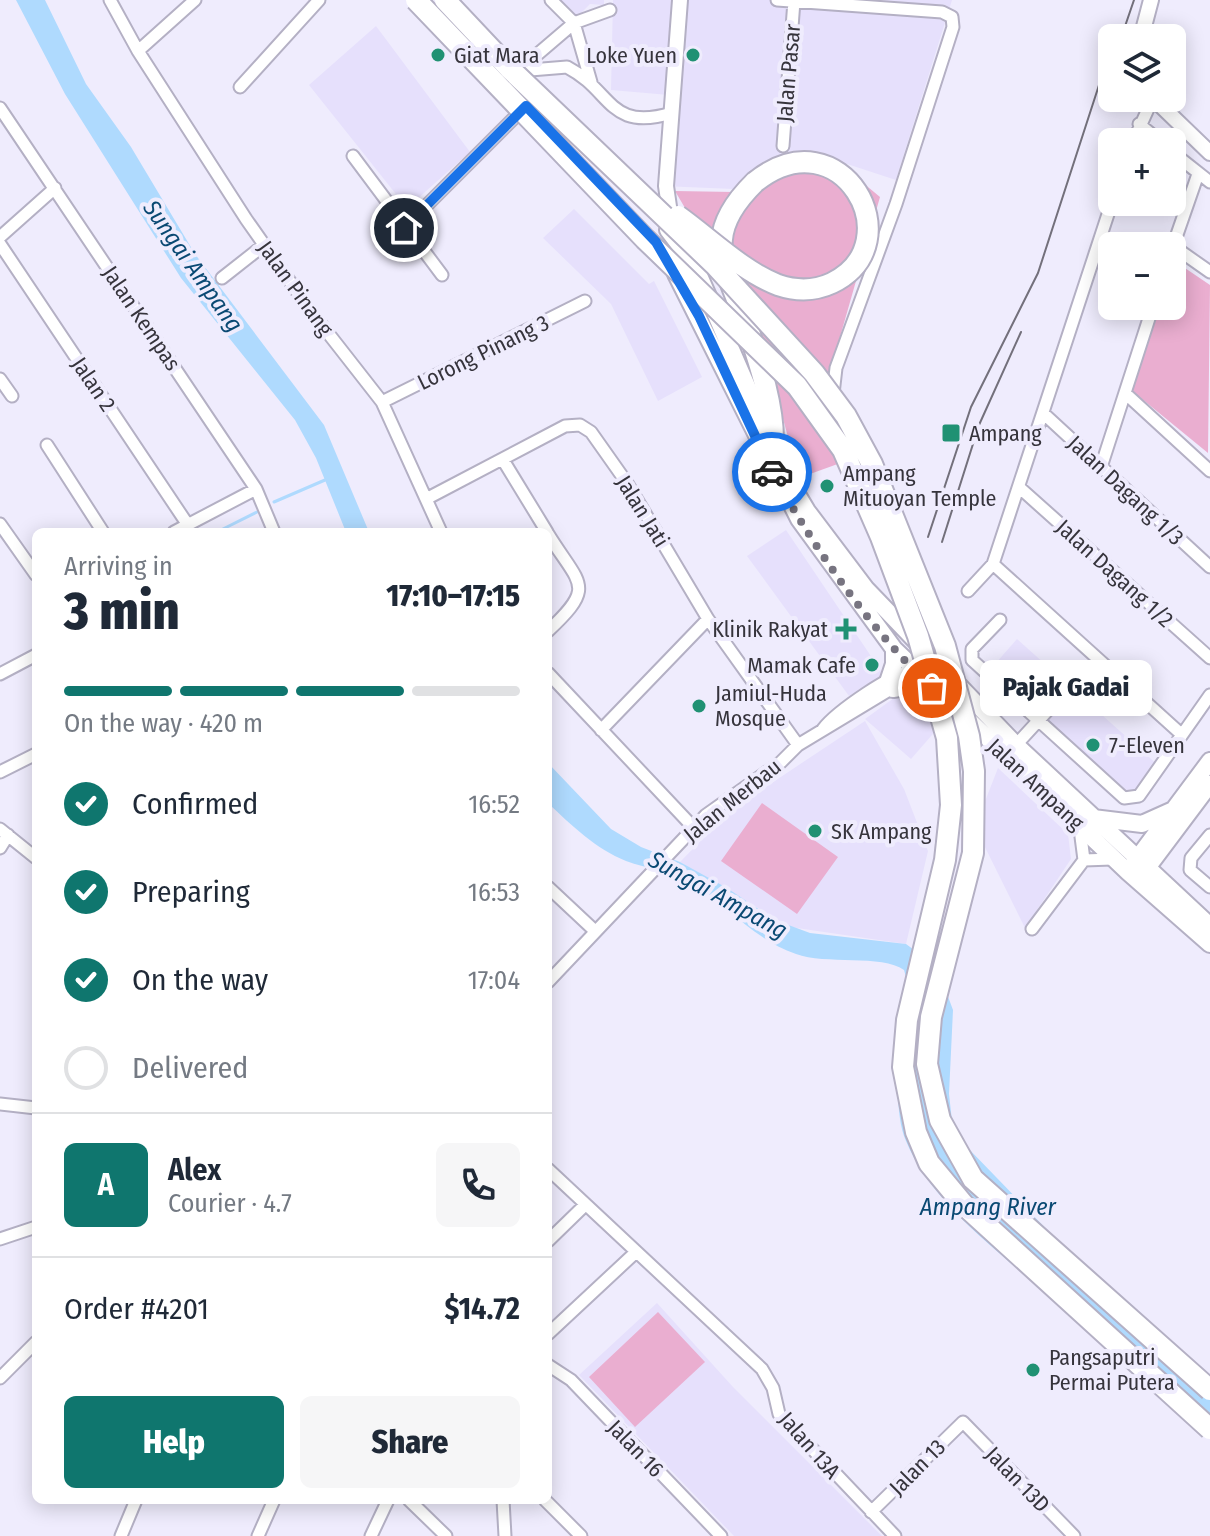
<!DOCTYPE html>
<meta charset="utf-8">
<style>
body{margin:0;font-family:"Fira Sans Condensed",sans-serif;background:#f6f6f7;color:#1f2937;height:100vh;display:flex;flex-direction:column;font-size:30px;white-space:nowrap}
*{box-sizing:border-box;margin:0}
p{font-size:26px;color:#747a83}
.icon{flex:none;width:44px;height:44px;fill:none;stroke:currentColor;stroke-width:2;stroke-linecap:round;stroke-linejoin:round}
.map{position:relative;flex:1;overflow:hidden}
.sheet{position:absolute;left:32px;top:528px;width:520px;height:976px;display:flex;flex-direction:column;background:#fff;border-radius:12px;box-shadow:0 4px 20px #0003}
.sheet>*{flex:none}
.tools{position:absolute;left:1098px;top:24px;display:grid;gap:16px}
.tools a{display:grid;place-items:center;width:88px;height:88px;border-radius:12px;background:#fff;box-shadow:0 4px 20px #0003;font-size:40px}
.pin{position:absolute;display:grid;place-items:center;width:68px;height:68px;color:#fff;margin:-34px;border:4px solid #fff;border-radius:50%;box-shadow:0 2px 8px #0007}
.courier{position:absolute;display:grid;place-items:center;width:80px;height:80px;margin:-40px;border:6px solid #1a73e8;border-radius:50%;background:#fff;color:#222;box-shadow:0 2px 10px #0007}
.bubble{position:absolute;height:56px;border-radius:12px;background:#fff;box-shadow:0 4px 20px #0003;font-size:26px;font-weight:800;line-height:56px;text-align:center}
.head em{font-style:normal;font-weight:800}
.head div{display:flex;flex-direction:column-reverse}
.head{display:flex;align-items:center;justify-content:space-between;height:136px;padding:0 32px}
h1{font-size:52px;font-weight:800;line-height:60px}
.bar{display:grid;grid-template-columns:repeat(4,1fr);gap:12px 8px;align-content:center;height:96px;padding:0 32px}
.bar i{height:10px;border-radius:6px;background:#e0e1e3}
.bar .selected{background:#0f766e}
.bar p{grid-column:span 4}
.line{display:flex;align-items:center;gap:20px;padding:0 32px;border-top:2px solid #e0e1e3}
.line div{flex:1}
.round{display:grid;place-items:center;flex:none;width:84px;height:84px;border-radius:12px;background:#f6f6f7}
ol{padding:0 32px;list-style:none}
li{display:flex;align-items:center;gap:24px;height:88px}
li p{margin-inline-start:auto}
li .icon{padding:8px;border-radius:50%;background:#0f766e;color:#fff;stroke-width:4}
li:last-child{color:#747a83}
li i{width:44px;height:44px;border:4px solid #e0e1e3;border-radius:50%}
.action{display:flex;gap:16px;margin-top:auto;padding:16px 32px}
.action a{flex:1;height:92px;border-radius:12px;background:#0f766e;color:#fff;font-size:32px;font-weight:800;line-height:92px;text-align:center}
.action a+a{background:#f6f6f7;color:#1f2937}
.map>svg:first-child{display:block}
.built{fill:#e6e0fc}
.green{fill:#eaaed0}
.water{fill:#afdafe}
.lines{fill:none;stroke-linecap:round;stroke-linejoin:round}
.stream{stroke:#afdafe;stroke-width:3}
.minor-casing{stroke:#b4b0c4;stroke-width:15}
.tertiary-casing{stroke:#b4b0c4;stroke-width:18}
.secondary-casing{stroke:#b4b0c4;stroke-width:20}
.motorway-casing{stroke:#b4b0c4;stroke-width:24}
.minor{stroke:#fff;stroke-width:11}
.tertiary{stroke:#fff;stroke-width:14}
.secondary{stroke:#fff;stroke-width:16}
.motorway{stroke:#fff;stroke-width:20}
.tram{stroke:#73707b;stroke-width:2}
.motorway-bridge-casing{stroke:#b4b0c4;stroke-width:24;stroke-linecap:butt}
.motorway-bridge{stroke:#fff;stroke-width:20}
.done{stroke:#777480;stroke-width:8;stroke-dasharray:0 14.4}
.route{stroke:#1a73e8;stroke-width:10}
.poi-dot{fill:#209173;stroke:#efecfd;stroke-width:3}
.labels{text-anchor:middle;stroke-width:8;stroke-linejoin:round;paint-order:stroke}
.poi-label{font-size:22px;fill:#36343c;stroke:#efecfd;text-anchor:start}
.street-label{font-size:22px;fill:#36343c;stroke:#efecfd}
.water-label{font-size:24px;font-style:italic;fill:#0a4973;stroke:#efecfd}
</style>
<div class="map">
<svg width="1210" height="1536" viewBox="0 0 1210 1536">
<rect width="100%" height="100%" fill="#efecfd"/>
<!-- built -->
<path class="built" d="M559,0h45v5l-14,-1 -14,14z
M613,0h339l-56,180 -55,-18 -48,-8 -28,7 -31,28 -73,-3 8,-91 -58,-5z
M376,26l94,126 -63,56 -98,-123z
M574,209l75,75 5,-3 48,96 -44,24 -47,-97 -68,-66z
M786,530l97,144 -34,22 -102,-140z
M1017,639l142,127 -22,27 -12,1 -137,-122z
M894,698l16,3 29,26 -28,32 -46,-40z
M865,721l39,68 24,62 -22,93 -116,-17 -110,-65 51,-52z
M998,768l70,66 3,25 -46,69 -50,-101z
M657,1303l76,84 149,149h-148l-155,-161z"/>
<!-- green -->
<path class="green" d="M771,163c55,0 67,-3 109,34l-58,203 35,57 -58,21 -38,-141 -86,-146 59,1z
M1176,262l34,23 -2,168 -77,-63 30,-84h11v-32z
M762,803l76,54 -41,57 -76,-53z
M658,1312l47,50 -70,65 -46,-50z"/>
<!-- water -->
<path class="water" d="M16,0h29l41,84 45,63 64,107 129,171 45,107h-23l-30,-74 -21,-38 -114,-142 -116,-184z
M548,763l63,66 30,18 39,15 47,26 48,32 35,13 96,11 31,23 16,43 -4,84 3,27 13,24 245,253v40c-58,-51 -116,-102 -174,-153 -46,-41 -106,-85 -130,-144 -17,-40 -2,-114 2,-157l-4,-14c-22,-16 -79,-5 -108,-16 -42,-14 -69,-50 -106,-72 -19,-12 -43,-13 -64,-21 -30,-12 -55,-36 -78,-58z"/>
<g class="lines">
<!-- stream -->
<path class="stream" d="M274,502l51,-22
M217,532l40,-20"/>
<!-- minor casing -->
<g class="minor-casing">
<path id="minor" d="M110,0l28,51 108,168 64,91 72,92 59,130
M551,0l23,23 17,59
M777,0l165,12 10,5 1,10 -57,177 -60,164 -3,26
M138,51l57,-51
M519,70l55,-47 36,-13
M518,71l49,-4c46,24 41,65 105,46
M240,87l79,-87
M0,108l256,381 18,43
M1139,124l22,18
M1133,142l20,-44
M783,146l11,-145
M1172,152l38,30
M353,156l89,119
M404,228l121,-121
M0,237l55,-49
M0,244l188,281
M1173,246l37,26
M1172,249l26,-75
M222,278l42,-33
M0,379l12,17
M1125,393l85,78
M382,402l203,-101
M1043,413l167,154
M47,445l56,87
M503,460l44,72
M1101,467l52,-161
M1020,488l190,170
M426,499l139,-73 15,-1 11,7 36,51 81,136 90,126
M0,524l36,51
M174,532l82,-43
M548,534c32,52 49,51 0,97
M993,564l187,169
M968,591l25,-27 119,-362
M1000,620l-28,29v11l152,138 15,-2 71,-101
M548,673l145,154
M0,674l36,-19
M823,729c13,-17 71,-58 91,-58
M601,730l107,-111
M1016,745l56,-61
M0,772l36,-18
M0,829l36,29
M1080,829l4,31
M1210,835l-19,23 -1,12 20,17
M0,848l8,-13
M548,887l47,44
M1032,929l52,-69 28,-1
M548,982l158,-167 75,-53 17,-17 111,-67 5,-7
M0,1104l36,4
M548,1169l214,200 11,19 6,26 116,122
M0,1239l36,-12
M548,1241l37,-36
M548,1334l88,-82
M548,1365l23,15 150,156
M0,1378l36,-36
M409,1500l37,36
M503,1500l2,36
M545,1500l36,36
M871,1512l92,-90 111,114
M121,1536l15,-36
M258,1536l16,-36
M371,1536l17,-36"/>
</g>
<!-- tertiary casing -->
<g class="tertiary-casing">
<path id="tertiary" d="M1141,38l10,-38
M1153,98l57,55
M672,227l-6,-41 14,-186"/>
</g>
<!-- secondary casing -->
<g class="secondary-casing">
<path id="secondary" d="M668,230l26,34 92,212 21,35 59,78 150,156 194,181
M676,274l123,245 95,130 234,223 82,72
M888,682l6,-18v-15
M893,689l26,-4 13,3
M1093,818l49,6 29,-13
M1131,867l79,-106
M1141,876l69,-92"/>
</g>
<!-- motorway casing -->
<g class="motorway-casing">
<path id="motorway" d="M755,182c-57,56 -28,84 -7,147 12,35 26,78 25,115"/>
</g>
<!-- minor -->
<use href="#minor" class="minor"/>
<!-- tertiary -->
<use href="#tertiary" class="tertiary"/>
<!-- secondary -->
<use href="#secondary" class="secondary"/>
<!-- motorway -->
<use href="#motorway" class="motorway"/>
<!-- tram -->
<path class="tram" d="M1121,38l13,-38
M928,537l43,-130 67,-134 74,-228
M942,542l37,-117 42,-93"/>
<!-- motorway-bridge casing -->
<g class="motorway-bridge-casing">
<path id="motorway-bridge" d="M416,0l229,239 152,147 46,64 38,87 37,99 29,102 4,67 -6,55 -38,160 -4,47 13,65 13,31 34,41 247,225
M445,0l64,68 206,197 99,108 32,43 26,48 73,182 24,90 5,35 -1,82 -42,164 -4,47 13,56 33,59 237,211
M678,216c31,22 64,55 100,69 18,6 37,6 54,-2 82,-40 9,-170 -77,-101"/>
</g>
<!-- motorway-bridge -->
<use href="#motorway-bridge" class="motorway-bridge"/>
</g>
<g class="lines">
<!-- done -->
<path class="done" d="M772,472c43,77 96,155 160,216"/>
<!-- route -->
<path class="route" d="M404,228l122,-122 130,136 43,74 73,156"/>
</g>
<!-- markers -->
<g class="poi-dot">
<circle cx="438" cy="55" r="8"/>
<circle cx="693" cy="55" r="8"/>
<rect x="941" y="423" width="20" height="20" rx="4"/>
<circle cx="827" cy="486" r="8"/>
<path d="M842 617h8v8h8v8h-8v8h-8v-8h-8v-8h8z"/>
<circle cx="872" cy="665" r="8"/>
<circle cx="699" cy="706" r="8"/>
<circle cx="1093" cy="745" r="8"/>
<circle cx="815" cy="831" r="8"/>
<circle cx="1033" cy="1370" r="8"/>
</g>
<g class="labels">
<!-- poi labels -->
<g class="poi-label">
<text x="454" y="63">Giat Mara</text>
<text x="677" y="63" text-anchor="end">Loke Yuen</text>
<text x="969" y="441">Ampang</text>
<text x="843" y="481">Ampang<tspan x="843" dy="25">Mituoyan Temple</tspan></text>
<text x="828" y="637" text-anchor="end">Klinik Rakyat</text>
<text x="856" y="673" text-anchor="end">Mamak Cafe</text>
<text x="715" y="701">Jamiul-Huda<tspan x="715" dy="25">Mosque</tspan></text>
<text x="1109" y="753">7-Eleven</text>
<text x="831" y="839">SK Ampang</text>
<text x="1049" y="1365">Pangsaputri<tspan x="1049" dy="25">Permai Putera</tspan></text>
</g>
<!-- street labels -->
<g class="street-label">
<text transform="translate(788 73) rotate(-85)" y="8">Jalan Pasar</text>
<text transform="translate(296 288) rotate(54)" y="8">Jalan Pinang</text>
<text transform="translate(142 318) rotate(56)" y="8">Jalan Kempas</text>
<text transform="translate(483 352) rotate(-26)" y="8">Lorong Pinang 3</text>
<text transform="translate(94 384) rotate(56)" y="8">Jalan 2</text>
<text transform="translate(1126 490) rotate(43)" y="8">Jalan Dagang 1/3</text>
<text transform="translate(643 511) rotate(58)" y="8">Jalan Jati</text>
<text transform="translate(1115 573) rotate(42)" y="8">Jalan Dagang 1/2</text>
<text transform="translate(1036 784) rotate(43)" y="8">Jalan Ampang</text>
<text transform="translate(732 800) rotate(-39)" y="8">Jalan Merbau</text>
<text transform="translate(810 1445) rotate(49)" y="8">Jalan 13A</text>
<text transform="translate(636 1448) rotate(46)" y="8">Jalan 16</text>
<text transform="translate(917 1467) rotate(-45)" y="8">Jalan 13</text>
<text transform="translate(1018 1479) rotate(46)" y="8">Jalan 13D</text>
</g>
<!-- water labels -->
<g class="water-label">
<text transform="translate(193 266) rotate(55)" y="8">Sungai Ampang</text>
<text transform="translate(718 895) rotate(29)" y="8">Sungai Ampang</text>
<text x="988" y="1215">Ampang River</text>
</g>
</g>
</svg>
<div class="tools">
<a><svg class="icon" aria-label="layers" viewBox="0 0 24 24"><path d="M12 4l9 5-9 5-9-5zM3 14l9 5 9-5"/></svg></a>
<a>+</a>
<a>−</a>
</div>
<div class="pin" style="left:932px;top:688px;background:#ea580c"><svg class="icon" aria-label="bag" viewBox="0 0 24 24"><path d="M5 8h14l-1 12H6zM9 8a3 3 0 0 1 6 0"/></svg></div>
<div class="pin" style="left:404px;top:228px;background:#1f2937"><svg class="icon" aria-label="home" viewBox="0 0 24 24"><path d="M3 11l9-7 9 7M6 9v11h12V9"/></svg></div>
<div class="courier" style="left:772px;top:472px"><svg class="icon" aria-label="car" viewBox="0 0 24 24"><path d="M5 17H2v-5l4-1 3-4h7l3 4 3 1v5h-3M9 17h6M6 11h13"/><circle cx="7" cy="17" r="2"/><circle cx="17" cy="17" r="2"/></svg></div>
<div class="bubble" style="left:980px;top:660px;width:172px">Pajak Gadai</div>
<section class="sheet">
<div class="head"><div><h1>3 min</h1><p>Arriving in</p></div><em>17:10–17:15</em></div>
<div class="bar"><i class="selected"></i><i class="selected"></i><i class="selected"></i><i></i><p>On the way · 420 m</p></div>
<ol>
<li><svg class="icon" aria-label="check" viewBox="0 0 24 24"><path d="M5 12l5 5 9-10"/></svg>Confirmed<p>16:52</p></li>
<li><svg class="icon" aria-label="check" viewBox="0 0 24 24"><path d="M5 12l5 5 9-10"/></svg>Preparing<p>16:53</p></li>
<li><svg class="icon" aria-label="check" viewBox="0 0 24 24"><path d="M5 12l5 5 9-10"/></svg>On the way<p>17:04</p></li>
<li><i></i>Delivered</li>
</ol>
<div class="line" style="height:144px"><b class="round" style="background:#0f766e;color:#fff">A</b><div><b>Alex</b><p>Courier · 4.7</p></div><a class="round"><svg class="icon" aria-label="phone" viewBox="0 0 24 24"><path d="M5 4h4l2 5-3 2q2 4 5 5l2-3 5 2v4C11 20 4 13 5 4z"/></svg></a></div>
<div class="line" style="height:104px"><div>Order #4201</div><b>$14.72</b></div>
<div class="action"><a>Help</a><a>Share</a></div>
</section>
</div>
